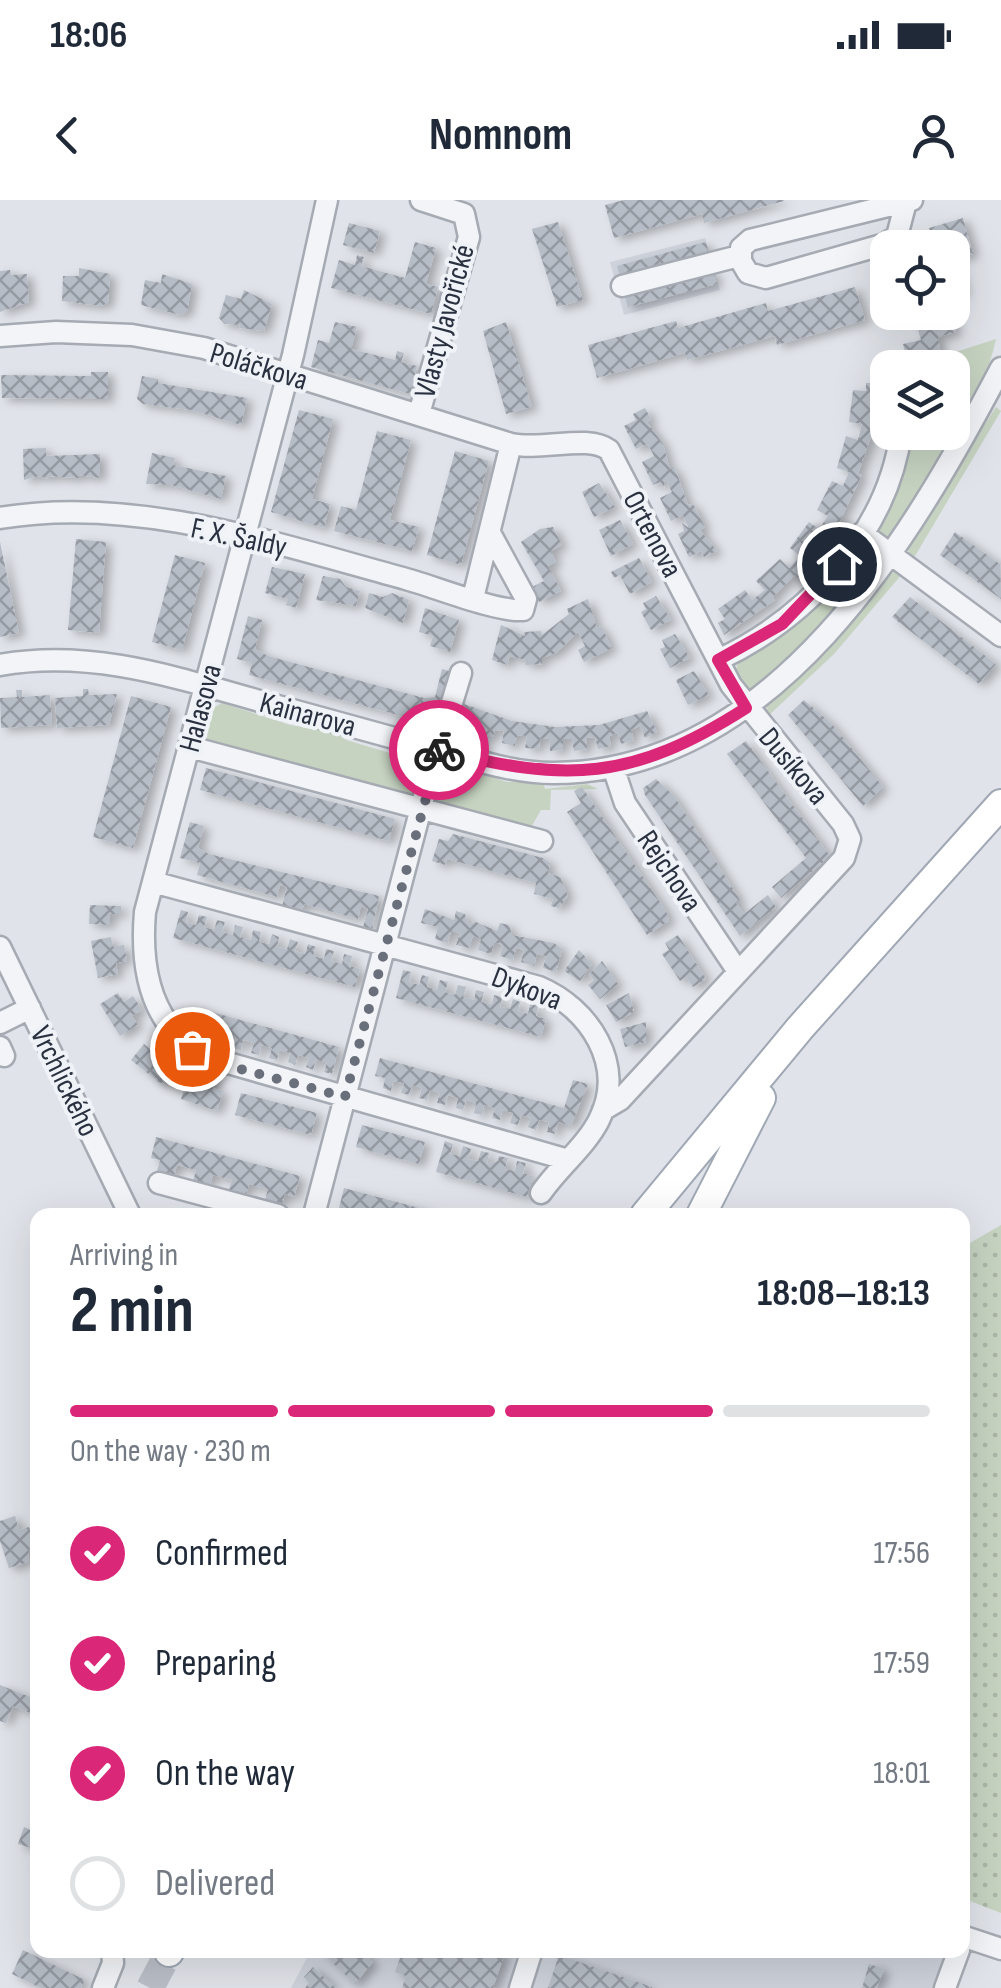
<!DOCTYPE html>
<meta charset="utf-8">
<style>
body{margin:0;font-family:"Sofia Sans Condensed",sans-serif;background:#f6f6f7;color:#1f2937;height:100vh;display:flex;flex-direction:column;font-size:38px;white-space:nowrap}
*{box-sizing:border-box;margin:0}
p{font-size:32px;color:#747a83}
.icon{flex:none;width:55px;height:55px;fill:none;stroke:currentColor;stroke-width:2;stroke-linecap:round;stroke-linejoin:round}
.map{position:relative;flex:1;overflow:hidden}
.drawer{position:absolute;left:30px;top:1008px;width:940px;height:750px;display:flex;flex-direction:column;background:#fff;border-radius:20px;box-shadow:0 10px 40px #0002}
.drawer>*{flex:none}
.buttons{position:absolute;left:870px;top:30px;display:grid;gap:20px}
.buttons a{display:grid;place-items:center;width:100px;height:100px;border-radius:20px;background:#fff;box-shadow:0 10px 40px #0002;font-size:50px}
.pin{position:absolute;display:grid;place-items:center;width:85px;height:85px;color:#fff;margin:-42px;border:5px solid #fff;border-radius:50%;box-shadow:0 2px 10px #0007}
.courier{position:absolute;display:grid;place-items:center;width:100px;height:100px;margin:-50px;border:8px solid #db2777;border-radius:50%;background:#fff;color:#222;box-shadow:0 2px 12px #0007}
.overview em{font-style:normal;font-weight:700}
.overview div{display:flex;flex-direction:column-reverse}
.overview{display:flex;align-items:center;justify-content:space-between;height:170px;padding:0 40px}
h1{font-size:65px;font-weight:700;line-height:75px}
.bar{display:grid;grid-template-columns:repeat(4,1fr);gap:15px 10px;align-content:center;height:120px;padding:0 40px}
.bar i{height:12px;border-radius:8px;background:#e0e1e3}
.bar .active{background:#db2777}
.bar p{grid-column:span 4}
ol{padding:0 40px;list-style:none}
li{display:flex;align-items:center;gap:30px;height:110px}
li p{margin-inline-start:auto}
li .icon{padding:10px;border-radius:50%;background:#db2777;color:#fff;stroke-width:4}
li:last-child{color:#747a83}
li i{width:55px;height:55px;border:5px solid #e0e1e3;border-radius:50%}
.status{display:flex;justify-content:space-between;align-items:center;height:70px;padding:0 50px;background:#fff;direction:ltr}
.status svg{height:28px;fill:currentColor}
header{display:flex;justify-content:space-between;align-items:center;height:130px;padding:0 40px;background:#fff;font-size:45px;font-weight:700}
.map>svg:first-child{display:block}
.built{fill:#ced2db}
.grass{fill:#c6d3c1}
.garden{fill:url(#garden-dots)}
.building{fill:url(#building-cross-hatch);filter:url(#shadow)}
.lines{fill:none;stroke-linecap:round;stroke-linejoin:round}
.major-tunnel{stroke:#bbbfc7;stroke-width:28;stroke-dasharray:28 14;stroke-linecap:butt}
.minor-casing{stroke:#a5aab3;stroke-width:25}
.major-casing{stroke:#9fa8b4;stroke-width:32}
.minor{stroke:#f3f4f7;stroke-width:20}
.major{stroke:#fff;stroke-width:28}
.done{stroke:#696f7b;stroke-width:10;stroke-dasharray:0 18}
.route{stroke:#db2777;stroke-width:12}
.labels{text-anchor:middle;stroke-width:8;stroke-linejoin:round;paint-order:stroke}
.street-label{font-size:30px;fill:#293140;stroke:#eff2f6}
</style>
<div class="status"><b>18:06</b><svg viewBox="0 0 49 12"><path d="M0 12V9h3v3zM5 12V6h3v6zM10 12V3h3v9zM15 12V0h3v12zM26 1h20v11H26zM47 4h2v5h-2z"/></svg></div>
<header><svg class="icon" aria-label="back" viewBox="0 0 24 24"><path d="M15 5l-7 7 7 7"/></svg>Nomnom<svg class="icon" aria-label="person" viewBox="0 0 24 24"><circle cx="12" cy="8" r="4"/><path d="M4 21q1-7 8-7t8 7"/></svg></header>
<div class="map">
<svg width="1001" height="1788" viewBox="0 0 1001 1788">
<defs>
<pattern id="garden-dots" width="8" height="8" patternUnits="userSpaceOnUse" patternTransform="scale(2.5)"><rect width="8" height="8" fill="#c6d3c1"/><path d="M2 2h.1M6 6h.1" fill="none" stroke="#aab6a7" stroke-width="1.8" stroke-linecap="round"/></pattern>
<pattern id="building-cross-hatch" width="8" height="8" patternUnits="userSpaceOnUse" patternTransform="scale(2.5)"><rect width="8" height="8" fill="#b7bdc6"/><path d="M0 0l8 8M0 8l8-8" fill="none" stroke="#959aa2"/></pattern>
<filter id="shadow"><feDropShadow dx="6" dy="3.5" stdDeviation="5" flood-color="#0004"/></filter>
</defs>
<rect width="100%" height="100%" fill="#e0e3e9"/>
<!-- built -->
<path class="built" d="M705,38l15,52 -96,25 -14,-53z
M311,1750h620l11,4 9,34h-660z"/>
<!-- grass -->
<path class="grass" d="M996,139c-16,73 -66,140 -107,200h-6l-7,-15 32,-91 44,-1v-64l-6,-1 -3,-11z
M996,207l5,4 -89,150 -5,-14z
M867,348l8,7 -1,5c-33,46 -75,96 -122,129l-9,-1 -9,-12 4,-14 69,-49z
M894,372l9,1 -69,81 -69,65 3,-20 118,-123z
M222,503l68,22 49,8 7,7 44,13 25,1 8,11 -7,28 -6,4 -209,-56 7,-30z
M448,563l59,19h43l-6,3 1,4 42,-5 11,5 -47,1 -1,20h-9l-11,19 -93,-23 -6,-10 10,-28z"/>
<!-- garden -->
<path class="garden" d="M1001,1025v688l-39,-15v-121l6,-21 -6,-16 1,-493z"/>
<!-- building -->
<path class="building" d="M624,0h160v1l-80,22 -2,-9 -88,24 -9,-33z
M963,18l10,36 -18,5 9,33 -12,4v-48h-18l-5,-20z
M558,22l25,78 -26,7 -25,-78z
M349,23l31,8 -6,22 -31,-8z
M415,42l21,6 -10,36 12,3 -7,27 -100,-26 8,-28 16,5 2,-10 7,2 -3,9 44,12z
M706,42l4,14 -89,24 -4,-14z
M79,68l31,6 -2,28 -6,4 -40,-5 1,-25h16z
M10,70l1,5 16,-1 2,28 -29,10v-41z
M713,70l4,14 -89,23 -4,-14z
M162,74l30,10 -5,28 -7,3 -39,-10 4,-25 16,3z
M855,87l10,33 -88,25 -2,-9 -88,24 -2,-7 -88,25 -9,-33 88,-24 2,7 88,-25 2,8z
M244,90l28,14 -8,27 -25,-3 1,-3 -15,-1 -6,-6 7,-23 15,4z
M913,112h35l4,5 4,15 -18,5 5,31h-30l-6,-8 -4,-16 18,-4z
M335,122l22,5 -6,22 44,11 2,-9 7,2 -3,9 16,4 -7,28 -99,-27 7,-27 11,3z
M506,122l26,85 -26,7 -23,-83z
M91,172h17v27l-106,-1 -1,-23 90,1z
M142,176l16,3v4l89,15 -6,27 -50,-15 -48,-6 -6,-5z
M866,183h13l-4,42 -17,49 4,1 -22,46 -42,57 -3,-3 -23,23 3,2 -51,35 -6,-12 7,-4 -7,-10 27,-19 7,10 13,-10 -9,-9 24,-22 9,9 11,-12 -10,-8 19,-26 10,7 9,-13 -11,-6 15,-29 11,5 6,-14 -12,-4 9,-32 12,4 4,-16 -13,-2 4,-32 13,1z
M645,208l6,11 -4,3 16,22 7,25 5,-1 13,37 5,-1 12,23 -5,3 17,21 -13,6 -3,-6 -12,6 -11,-23 6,-3 -2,-8 7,5 -3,-6 -3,-7 -12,6 -11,-23 12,-6 -7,-13 -1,9 -4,-6 -7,3 -11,-23 12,-6 -3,-6 -4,-6 -11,5 -12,-23 12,-6 -3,-6z
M299,210l34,9 -21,80 18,5 -6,24 -53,-16z
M377,231l34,9 -21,80 29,7 -7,24 -78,-20 7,-25 15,4z
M46,248v8l54,-2v24l-21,-3v3l-30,-2v3l-10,-3 -15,4 -1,-31z
M455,251l34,10 -28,104 -34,-10z
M152,253l23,5 -2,7 53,11 -5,23 -50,-14 -25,-1z
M599,283l16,24 -21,10 -12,-25z
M620,320l13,24 -22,12 -12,-26z
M553,327l9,18 -11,6 5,11 -8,4 13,25 -22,11 -7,-15 12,-6 -23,-39 19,-13z
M955,332l45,32 1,35 -61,-44z
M76,339l30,3 -7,91 -31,-3z
M0,342l19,91 -19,4z
M175,355l30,8 -23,87 -30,-8z
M639,358l13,24 -22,12 -10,-19 -6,3 -3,-6z
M272,367l33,7 -9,34 -10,-3 2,-6 -23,-6z
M323,376l17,3 6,8 14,4 -4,15 -40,-6z
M369,393l14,4 9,-4 17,7 -6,23 -38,-15z
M656,396l15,24 -20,10 -10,-18 5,-3 -3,-6z
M910,397l86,67 -17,20 -87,-67z
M588,399l9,29 4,-2 11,22 -28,14 -6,-12 7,-4 -7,-14 -22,21 -14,5v6l-16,1v-5l-16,-4 -3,9 -15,-5 9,-35 24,11 -1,-4 17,-1 1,4 27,-21 -2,-5z
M425,408l34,12 -9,32 -20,-6 3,-10 -14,-4z
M248,416l14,4 -7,29 13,7 156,42 11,-1 7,-28 14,4 -13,42 -15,-4 -4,11 -175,-47 3,-12 -15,-4z
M675,434l15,24 -20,10 -10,-19 5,-2 -3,-7z
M694,471l15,24 -21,10 -12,-25z
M83,489h5l1,6 28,-1 -8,31 -52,3 -2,-30 28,-2z
M16,490h6v7l28,-2 2,30 -51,3 -1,-30 17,-1z
M131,496l40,11 -38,141 -40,-11z
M804,500l28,24 51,63 -20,19 -75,-91z
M464,504l48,17 43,6 44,-2 48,-14 10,21 -12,6 -5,-12 -9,4 3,10 -13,4 -3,-11 -9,3 2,10 -13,3 -3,-12 -9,1 1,11 -13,2 -2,-12h-9v11l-13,1 -1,-13 -9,1 -1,10 -14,-1 2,-12 -10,-1 -2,11 -13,-3 2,-12 -9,-1 -3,10 -13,-4 3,-12 -22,-5z
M746,541l84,115 -49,42 -9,-11 34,-29 -79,-104z
M206,568l189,51 -6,22 -189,-51z
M656,579l18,17 33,51 33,53 -4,3 8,11 24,-19 8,12 -36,29 -95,-141 -2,-7z
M582,587l84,124 3,10 -22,14 -80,-123 14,-9 -7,-12z
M190,622l14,4 -6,22 11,6 170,42 -7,34 -9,-3 5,-18 -7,-3 -3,13 -54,-15 -2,7 -20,-5 5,-19 -7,-2 -3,12 -80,-22 3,-12 -20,-5z
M453,634l90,24 7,5 -2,10 12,4 8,19 -9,12 -8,-2 2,-7 -19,-5 2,-11 -89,-24 -2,6 -13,-4 7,-22 9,2z
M90,705l31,1v8h-11v11l-21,-1z
M425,709l29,11 2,-9 9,3 3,10 8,-2 21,9 3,-8 9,2 3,10 42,8 8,6 -6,23 -13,-4 3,-12 -9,-2 -3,12 -13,-4 3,-12 -8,-2 -3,12 -13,-4 3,-11 -9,-3 -3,12 -13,-4 3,-11 -8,-3 -4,12 -13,-3 4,-12 -9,-2 -3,12 -13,-4 3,-12 -17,-4z
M181,710l7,2 -2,10 10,3 3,-10 8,2 -3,10 10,3 3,-10 8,2 -3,10 11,3 2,-10 8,2 -3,10 11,3 2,-10 8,2 -2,10 10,2 3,-10 7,3 -2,10 10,2 3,-10 8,3 -3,9 10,3 3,-10 8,3 -3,9 11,3 2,-10 8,2 -3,10 11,3 2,-10 8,2 -2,10 10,3 -5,18 -182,-49z
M678,735l28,44 -13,8 -7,-10 -6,4 -18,-27 7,-4 -4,-7z
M111,737l2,10 11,-2 3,16 -11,2 2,11 -20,4 -7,-37z
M579,750l13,14 -12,17 -16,-10z
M602,761l16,23 -18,15 -12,-14 6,-5 -5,-6z
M403,770l8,2 -2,10 10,3 3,-10 7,2 -2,10 10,3 3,-10 8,2 -3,10 10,3 3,-10 8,2 -3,10 11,3 2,-10 8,2 -3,10 11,2 2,-9 8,2 -2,10 10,2 3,-10 7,3 -2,9 10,3 2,-10 8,2 -2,10 10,3 -5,18 -145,-39z
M118,793l6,9 9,-6 9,14 -10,6 6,9 -18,11 -20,-32z
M629,793l5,19 -18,10 -10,-17z
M212,812l127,35 -7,27 -8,-2 3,-10 -11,-2 -3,10 -7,-3 3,-9 -11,-3 -3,10 -7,-3 2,-9 -11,-3 -2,10 -8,-2 3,-10 -11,-3 -2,10 -8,-2 3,-10 -11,-3 -2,10 -8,-2 3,-10 -11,-3 -3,10 -7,-2 3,-10 -11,-3z
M646,822v20l-21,5 -5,-18z
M159,842l13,10 -7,9 8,6 -12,17 -30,-24 13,-16 8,7z
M380,858l184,50 9,-28 15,4 -17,42 -13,-4 -3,12 -8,-2 2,-10 -10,-2 -3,10 -8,-3 3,-9 -10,-3 -3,10 -8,-2 3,-10 -11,-3 -2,10 -8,-2 3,-10 -11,-3 -2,10 -8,-2 2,-10 -10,-3 -3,10 -7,-2 2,-10 -10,-3 -3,10 -8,-2 3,-10 -10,-3 -3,10 -8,-2 3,-10 -10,-3 -3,10 -8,-2 3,-10 -11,-2 -2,10 -8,-3 2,-10 -10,-2z
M201,872l15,5 -3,11 10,3 -6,20 -36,-12 6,-19 11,3z
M241,893l76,20 -6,22 -76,-20z
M362,925l63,17 -6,22 -63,-17z
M156,937l144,39 -6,21 -9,-3 -3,10 -17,-4 3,-11 -10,-2 -9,-3 -3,11 -17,-5 3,-10 -19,-5 -3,10 -17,-4 3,-11 -19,-5 -3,11 -17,-5 3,-11 -9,-2z
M445,941l8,3 -3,10 10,2 3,-10 8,3 -3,10 10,2 3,-10 8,2 -2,11 11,-3 1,-5 9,2 -3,11 10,2 2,-10 9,2 -3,10 10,3 -6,21 -91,-25z
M344,988l98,26v1h-95l1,-4 -9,-3z
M15,1316l4,14 10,-3 6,20 -6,2 -1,13 -19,6 -9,-27v-20z
M0,1485l35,14 -5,14 -17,-7 -7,17 -6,-2z
M24,1627l14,7v36l-8,-7 4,-14 -16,-5z
M23,1750l62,30 -4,8h-40l-29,-14z
M319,1750h41l13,12 -18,22z
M403,1750h103l-13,38h-91l4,-12 -11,-4z
M559,1755l93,32v1h-104z
M869,1764l15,5 -7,19h-15z
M313,1767l15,14 8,7h-31l4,-5 -5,-6z"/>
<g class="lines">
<!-- major-tunnel -->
<path class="major-tunnel" d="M150,1788l19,-36"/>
<!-- minor casing -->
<g class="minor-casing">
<path id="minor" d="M327,0l-34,155 -148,557c-5,58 6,116 62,145l358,102
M906,2l-9,34 -12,8 -119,34 -18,-5 -7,-12v-13l9,-8 162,-40
M622,86l117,-30
M0,136l56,-4 76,3 72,13 307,96c32,7 77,-10 98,6l122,235 112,139 7,15 -6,19 -224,242 -17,10
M419,214l50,-177 -5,-23 -43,-14
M0,318c134,-23 277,26 406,61 29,8 91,33 117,31l3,-11 -36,-66
M862,333l139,103
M473,398l38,-154
M718,460c88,-41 170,-127 183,-228
M0,465c95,-17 183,15 274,40 53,15 107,29 160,44 39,10 78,24 119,24 221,0 358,-234 448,-405
M190,547l352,94
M613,567l12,36 112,167
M153,682l386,105c50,21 88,78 60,133 -13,26 -41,48 -58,73
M0,747l130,268
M0,823l30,-15
M0,847l4,9
M159,983l119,32
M314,1015l113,-430 34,-112
M962,1736l39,13
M103,1788l10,-25 -1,-13
M520,1788l12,-38
M945,1788l14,-38"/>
</g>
<!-- major casing -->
<g class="major-casing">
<path id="major" d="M645,1015l155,-187 201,-224
M701,1015l60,-117
M169,1752l1,-2"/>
</g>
<!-- minor -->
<use href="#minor" class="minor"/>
<!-- major -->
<use href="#major" class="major"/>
</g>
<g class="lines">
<!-- done -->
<path class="done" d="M192,849l41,18 112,30 94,-347"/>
<!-- route -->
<path class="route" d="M439,550c127,33 193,31 307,-42l-28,-48 64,-36 57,-60"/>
</g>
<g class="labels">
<!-- street labels -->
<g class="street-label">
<text transform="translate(444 121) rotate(-75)" y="10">Vlasty Javořické</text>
<text transform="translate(259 166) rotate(17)" y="10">Poláčkova</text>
<text transform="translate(653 334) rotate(62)" y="10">Ortenova</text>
<text transform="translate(239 337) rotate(12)" y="10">F. X. Šaldy</text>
<text transform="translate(200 508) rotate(-75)" y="10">Halasova</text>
<text transform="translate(308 514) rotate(15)" y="10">Kainarova</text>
<text transform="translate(794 566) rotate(50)" y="10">Dusíkova</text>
<text transform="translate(670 671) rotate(56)" y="10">Rejchova</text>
<text transform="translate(527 788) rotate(21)" y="10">Dykova</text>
<text transform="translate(65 881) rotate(64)" y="10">Vrchlického</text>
</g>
</g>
</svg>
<div class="buttons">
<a><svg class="icon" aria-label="locate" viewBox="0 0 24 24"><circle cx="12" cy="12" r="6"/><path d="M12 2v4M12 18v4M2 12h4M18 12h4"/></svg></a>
<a><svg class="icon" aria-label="layers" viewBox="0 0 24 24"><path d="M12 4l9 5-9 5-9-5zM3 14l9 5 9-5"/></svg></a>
</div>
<div class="pin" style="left:192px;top:849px;background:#ea580c"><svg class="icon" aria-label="bag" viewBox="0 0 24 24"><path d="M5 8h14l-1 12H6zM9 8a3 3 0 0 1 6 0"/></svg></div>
<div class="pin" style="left:839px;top:364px;background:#1f2937"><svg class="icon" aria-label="home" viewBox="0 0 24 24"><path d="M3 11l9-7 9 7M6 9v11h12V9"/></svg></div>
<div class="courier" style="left:439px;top:550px"><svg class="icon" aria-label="bike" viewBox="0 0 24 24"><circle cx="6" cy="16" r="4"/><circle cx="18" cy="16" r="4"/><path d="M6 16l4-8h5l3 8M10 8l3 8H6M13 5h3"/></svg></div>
<section class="drawer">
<div class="overview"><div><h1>2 min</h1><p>Arriving in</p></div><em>18:08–18:13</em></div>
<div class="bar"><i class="active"></i><i class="active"></i><i class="active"></i><i></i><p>On the way · 230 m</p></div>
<ol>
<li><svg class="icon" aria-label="check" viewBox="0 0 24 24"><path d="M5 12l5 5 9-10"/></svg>Confirmed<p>17:56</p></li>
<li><svg class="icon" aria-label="check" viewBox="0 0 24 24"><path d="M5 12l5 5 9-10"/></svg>Preparing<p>17:59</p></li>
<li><svg class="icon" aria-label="check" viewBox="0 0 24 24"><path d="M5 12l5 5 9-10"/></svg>On the way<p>18:01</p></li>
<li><i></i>Delivered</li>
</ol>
</section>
</div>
